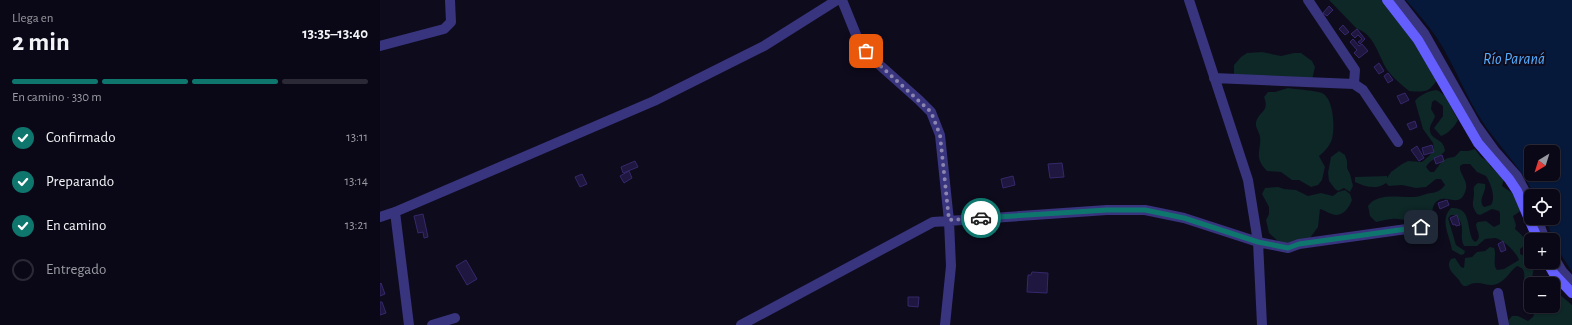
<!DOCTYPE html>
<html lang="es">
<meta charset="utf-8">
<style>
body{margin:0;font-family:"Alegreya Sans",sans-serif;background:#13111f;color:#f1f3f6;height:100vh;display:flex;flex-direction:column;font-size:15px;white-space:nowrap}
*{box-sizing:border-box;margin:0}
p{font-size:13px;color:#999aa1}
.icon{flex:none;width:22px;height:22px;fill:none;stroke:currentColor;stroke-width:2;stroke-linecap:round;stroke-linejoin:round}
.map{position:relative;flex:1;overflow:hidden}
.panel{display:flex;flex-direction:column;background:#0a0816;width:380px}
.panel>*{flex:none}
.needle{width:26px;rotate:218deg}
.fabs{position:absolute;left:1144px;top:145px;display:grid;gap:8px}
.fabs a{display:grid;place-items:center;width:36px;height:36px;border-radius:6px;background:#0a0816;box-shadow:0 1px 3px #0004,0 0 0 1px #2a2935;font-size:20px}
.pin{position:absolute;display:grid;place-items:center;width:34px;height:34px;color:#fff;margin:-17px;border-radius:8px;box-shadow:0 2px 6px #0006}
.courier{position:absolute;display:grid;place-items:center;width:40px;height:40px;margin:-20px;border:3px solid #0f766e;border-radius:50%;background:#fff;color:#222;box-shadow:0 1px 5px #0007}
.summary em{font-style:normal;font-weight:700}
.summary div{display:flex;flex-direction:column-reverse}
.summary{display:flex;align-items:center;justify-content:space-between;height:68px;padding:0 12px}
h1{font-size:26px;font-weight:700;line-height:30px}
.bar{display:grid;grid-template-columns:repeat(4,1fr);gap:6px 4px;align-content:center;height:48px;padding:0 12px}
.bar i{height:5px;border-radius:3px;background:#2a2935}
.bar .selected{background:#0f766e}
.bar p{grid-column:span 4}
ol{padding:0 12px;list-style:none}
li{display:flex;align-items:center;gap:12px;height:44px}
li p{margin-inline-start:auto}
li .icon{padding:4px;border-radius:50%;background:#0f766e;color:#fff;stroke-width:4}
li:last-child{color:#999aa1}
li i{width:22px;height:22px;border:2px solid #2a2935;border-radius:50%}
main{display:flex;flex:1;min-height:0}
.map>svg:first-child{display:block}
.green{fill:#0e2727}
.water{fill:#07193a;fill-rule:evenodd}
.building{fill:#1f173f;stroke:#36286b}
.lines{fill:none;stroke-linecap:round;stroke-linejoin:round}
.street{stroke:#38347e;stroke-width:10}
.secondary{stroke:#645eff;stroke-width:10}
.done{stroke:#8b85b0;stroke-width:4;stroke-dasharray:0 7.2}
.route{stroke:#0f766e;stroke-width:5}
.labels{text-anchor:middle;stroke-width:4;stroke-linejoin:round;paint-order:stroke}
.water-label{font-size:16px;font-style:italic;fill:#55aeff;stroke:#0e0b1d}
</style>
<main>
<section class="panel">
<div class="summary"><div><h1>2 min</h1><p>Llega en</p></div><em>13:35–13:40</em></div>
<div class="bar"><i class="selected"></i><i class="selected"></i><i class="selected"></i><i></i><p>En camino · 330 m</p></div>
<ol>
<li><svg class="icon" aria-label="check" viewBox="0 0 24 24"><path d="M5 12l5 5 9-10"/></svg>Confirmado<p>13:11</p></li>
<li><svg class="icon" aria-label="check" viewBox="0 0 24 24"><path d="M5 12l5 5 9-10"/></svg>Preparando<p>13:14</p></li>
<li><svg class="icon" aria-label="check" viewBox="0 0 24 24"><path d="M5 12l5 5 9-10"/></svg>En camino<p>13:21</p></li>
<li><i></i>Entregado</li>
</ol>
</section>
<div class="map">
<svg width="1192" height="325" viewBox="0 0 1192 325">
<rect width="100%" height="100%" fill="#0e0b1d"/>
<!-- green -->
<path class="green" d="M949,0h61l52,74c-13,16 -11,19 -33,17 -7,-6 -15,-12 -21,-20 -9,-13 -14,-38 -31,-42z
M882,52l19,4 13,-3h7l11,8 3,6 -3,13 -78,-4v-11l7,-8 6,-4z
M908,88c8,1 30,3 34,5 12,6 13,35 10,46 -2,7 -8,13 -13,17l6,11 -3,13 -4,5 -7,2 -12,-7h-7l-11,-8 -14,-1c-4,-4 -7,-8 -8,-13 -1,-6 2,-14 1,-21 -1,-6 -5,-9 -4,-15 3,-11 14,-10 8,-25l4,-5h7z
M1056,90l3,1 6,5 13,24c-3,6 -10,14 -17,16l-7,-8 9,-12v-10l-8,-6 -3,2 -1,7 4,7c-1,5 -6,9 -5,15 2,10 14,7 15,20 -5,7 -15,8 -19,16l4,5h4c3,-4 7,-11 12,-13 8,-4 6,2 14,-8h8l7,-2 6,8 6,4 4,6 13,12 -2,7 9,6 7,4 4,14 -9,6 3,9 -1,4c7,6 16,13 5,20v5l11,5v3h3l1,2 -3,13 -6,4 -2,-2c1,-7 0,-11 -7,-13 -7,5 -10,13 -18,17 -10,5 -15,-1 -24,0 -4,0 -8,4 -11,3 -3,-1 -4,-5 -6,-7 -5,-6 -13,-12 -7,-20l4,-1 6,9 3,1 1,-10 7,-1 5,-5 8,-1 5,-4 4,1c3,7 -2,16 3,22l7,-1 15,-9c-2,-7 -16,-21 -24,-22 -3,0 -7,1 -10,1l-8,7h-13c-6,-10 4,-22 -10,-31h-3l-3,3 8,27 9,6 -1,3 -3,1 -9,-5c-2,-14 -13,-30 -1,-42 23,-2 14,26 24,34 8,-5 1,-11 1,-18l2,-2 8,-1 8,6 6,-3v-10l-1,-3 -7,-2 -12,6 -3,-1c-6,-9 -4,-10 -3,-20 0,-5 -2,-7 4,-11l7,1c2,8 -8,16 -1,23l7,-2c5,-8 0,-21 -5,-29l-9,-4 -7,-8h-7l-3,2c-1,8 8,14 6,23 -5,20 -17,6 -27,11 -9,4 -4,14 -12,19 -10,6 -19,0 -30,0 -7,-1 -14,2 -21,3l-6,-6 -2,-10c10,-14 31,-8 45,-9 5,0 9,-2 13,-3 9,-2 13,-1 19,-9l-4,-6h-5l-10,8 -10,1 -14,-3 -13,1 -3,-3c-10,7 -20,4 -31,-1v-5l32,-1v2l4,-6 11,-8 6,-3 14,1 8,-7 4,-6 -1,-6 -10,-14 -8,-28c4,-6 14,-10 21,-11z
M959,151l6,4 2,6v7l3,6 3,12 -3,6 -6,-4 -6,3 -3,-2 -6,-8 -1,-8 3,-16z
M898,187l6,2 12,1 12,6 13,-3 12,3 5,-4 7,-2 5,4 2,6c-3,8 -10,18 -20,14 -4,-1 -8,-4 -12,-5l-2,18 -8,11 -19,7 -12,-3 -10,-9 -3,-13 3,-6v-7l-7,-13 3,-6z
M1173,289l19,16v20h-65v-3l5,-6h6l10,5 5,-4 4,-11h16z"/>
<!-- water -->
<path class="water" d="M1026,0h166v272l-15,-24 -12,-30h8v-22h-18c-13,-28 -36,-49 -53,-75 -17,-26 -28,-57 -45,-83 -9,-13 -20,-26 -31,-38zM1151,152h22v22h-22z"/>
<!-- building -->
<path class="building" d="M949,6l4,4 -6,6 -4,-3z
M963,25l6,7 -4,3 -6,-6z
M977,29l8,10 -5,5 -2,-2 4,-3 -4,-4 -3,3 -4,-4z
M973,39l6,7 3,-2 6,7 -9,7 -5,-5 3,-3 -7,-8z
M999,63l5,8 -5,3 -5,-7z
M1008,73l5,7 -5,3 -4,-7z
M1025,93l4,7 -8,4 -4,-8z
M1035,121l2,6 -7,3 -3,-6z
M1052,145l2,7 -10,3 -2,-7z
M1037,146l7,12 -5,3 -8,-11z
M1062,155l2,6 -8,3 -2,-6z
M255,161l3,6 -15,6 -2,-6z
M682,163l2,14 -14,1 -2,-14z
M249,171l3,7 -8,5 -4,-7z
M202,174l5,10 -7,3 -5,-10z
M633,176l2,9 -12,3 -2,-9z
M1067,200l2,5 -9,4 -2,-6z
M43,214l5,23 -4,1 -1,-6 -5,1 -4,-17z
M1077,215l3,10 -4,1 -1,-2 -2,1 -3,-7z
M1123,241l3,9 -5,2 -3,-8z
M86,260l11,19 -10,6 -11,-19z
M652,272l16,1 -1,20 -20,-1 1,-17h3z
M1,283l4,11 -5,2v-12z
M528,297h11l-1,10 -10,-1z
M0,302h2l4,11 -6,2z"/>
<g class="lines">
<!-- street -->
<path class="street" d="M462,0l17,42 15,18 45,40 12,12 9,23 9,86 2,45 -6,59
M809,0l59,180 10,62 4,83
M928,0l47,70 -1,14
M1018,0l26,33 52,92 18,25 23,26 14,27
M0,46l64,-17 7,-7 -1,-22
M834,78l140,6 9,6 35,52
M15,212l14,113
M0,217l15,-5 259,-111 110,-55 73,-46
M1157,218l8,22
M1173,256l9,15 10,11
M1118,293l6,32
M52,325l23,-7
M361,325l192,-103 174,-12h38l39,8 74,24 30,6 11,-4 122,-17"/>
<!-- secondary -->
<path class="secondary" d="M1007,0l31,40 60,103 31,36 8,12 21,49
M1167,262l7,12 18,19"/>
</g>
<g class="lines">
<!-- done -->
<path class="done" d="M486,51l8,9 57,52 9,23 9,85 32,-2"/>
<!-- route -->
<path class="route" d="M601,218l126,-8h38l39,8 74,24 30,6 11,-4 122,-17"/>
</g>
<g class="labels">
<!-- water labels -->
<g class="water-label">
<text x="1134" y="64">Río Paraná</text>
</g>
</g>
</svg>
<div class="fabs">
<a><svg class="needle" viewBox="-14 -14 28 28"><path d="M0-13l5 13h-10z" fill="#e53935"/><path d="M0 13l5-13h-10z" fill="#999aa1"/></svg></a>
<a><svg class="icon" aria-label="locate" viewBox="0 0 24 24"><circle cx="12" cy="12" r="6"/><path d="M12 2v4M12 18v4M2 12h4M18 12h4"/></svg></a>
<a>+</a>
<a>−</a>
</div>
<div class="pin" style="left:486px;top:51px;background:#ea580c"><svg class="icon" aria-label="bag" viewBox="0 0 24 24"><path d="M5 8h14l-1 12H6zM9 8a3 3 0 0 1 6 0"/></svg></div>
<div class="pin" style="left:1041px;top:227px;background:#1f2937"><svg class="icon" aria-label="home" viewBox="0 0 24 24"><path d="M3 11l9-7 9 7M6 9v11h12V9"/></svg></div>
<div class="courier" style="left:601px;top:218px"><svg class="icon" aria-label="car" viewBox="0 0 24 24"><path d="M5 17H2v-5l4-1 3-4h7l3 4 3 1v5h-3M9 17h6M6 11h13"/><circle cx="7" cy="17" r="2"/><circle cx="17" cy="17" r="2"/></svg></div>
</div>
</main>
